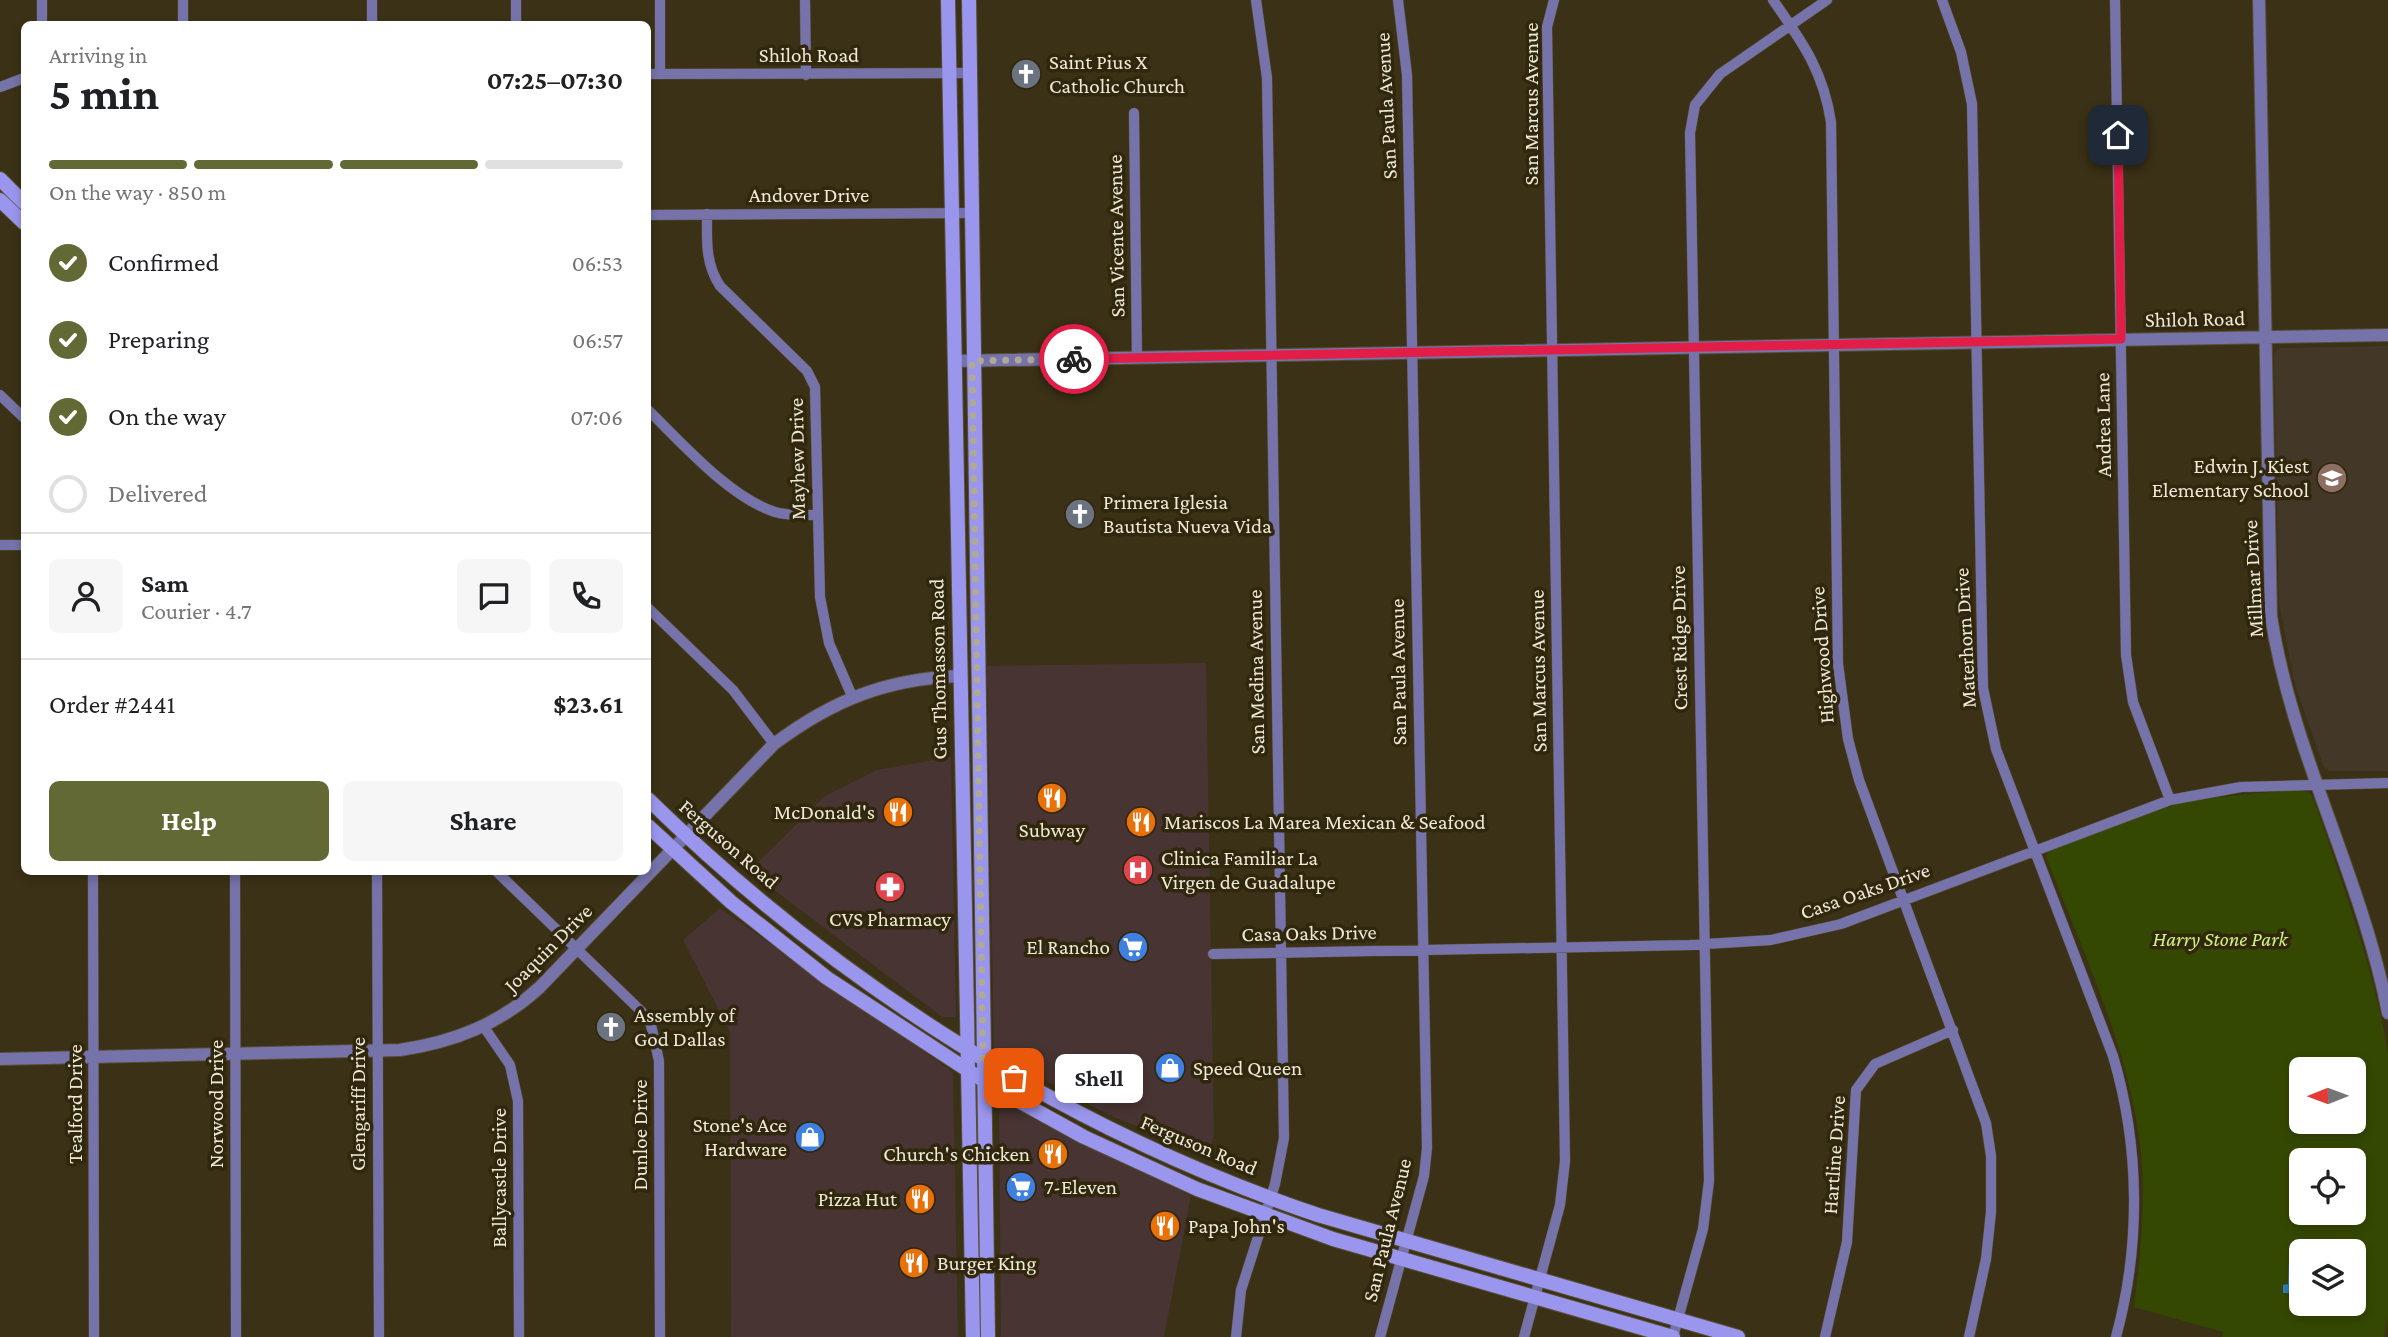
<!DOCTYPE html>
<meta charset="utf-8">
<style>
body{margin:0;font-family:"Crimson Pro",serif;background:#f6f6f6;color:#202124;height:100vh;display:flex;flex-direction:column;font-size:26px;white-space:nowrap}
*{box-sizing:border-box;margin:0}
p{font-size:23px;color:#757577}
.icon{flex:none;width:38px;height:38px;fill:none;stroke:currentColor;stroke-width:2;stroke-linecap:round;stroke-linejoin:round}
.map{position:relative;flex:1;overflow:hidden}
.drawer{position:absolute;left:21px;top:21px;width:630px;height:854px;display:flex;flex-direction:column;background:#fff;border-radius:10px;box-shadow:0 4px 10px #0003}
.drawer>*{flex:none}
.needle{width:46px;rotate:269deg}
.buttons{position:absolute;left:2289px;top:1057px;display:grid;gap:14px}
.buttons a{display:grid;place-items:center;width:77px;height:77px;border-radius:10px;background:#fff;box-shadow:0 4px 10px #0003;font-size:35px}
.pin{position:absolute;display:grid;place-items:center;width:60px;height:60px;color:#fff;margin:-30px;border-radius:14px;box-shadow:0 4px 10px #0006}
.courier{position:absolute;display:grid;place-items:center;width:70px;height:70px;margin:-35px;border:5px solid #e11d48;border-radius:50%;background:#fff;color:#222;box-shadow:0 2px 9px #0007}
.bubble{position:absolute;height:49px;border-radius:10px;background:#fff;box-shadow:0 4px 10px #0003;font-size:23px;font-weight:700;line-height:49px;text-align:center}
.head em{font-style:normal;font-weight:700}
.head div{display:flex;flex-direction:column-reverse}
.head{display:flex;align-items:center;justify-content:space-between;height:119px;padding:0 28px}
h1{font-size:46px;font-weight:700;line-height:52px}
.bar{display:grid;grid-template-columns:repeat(4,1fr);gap:10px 7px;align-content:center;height:84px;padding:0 28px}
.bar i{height:9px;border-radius:5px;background:#e0e0e0}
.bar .selected{background:#636935}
.bar p{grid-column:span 4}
.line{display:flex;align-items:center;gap:18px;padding:0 28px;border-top:2px solid #e0e0e0}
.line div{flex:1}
.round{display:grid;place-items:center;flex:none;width:74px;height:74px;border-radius:10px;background:#f6f6f6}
ol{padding:0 28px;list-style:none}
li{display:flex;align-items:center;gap:21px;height:77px}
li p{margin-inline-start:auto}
li .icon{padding:7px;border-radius:50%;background:#636935;color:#fff;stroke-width:4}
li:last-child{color:#757577}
li i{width:38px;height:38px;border:4px solid #e0e0e0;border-radius:50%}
.cta{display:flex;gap:14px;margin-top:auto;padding:14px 28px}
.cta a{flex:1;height:80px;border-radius:10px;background:#636935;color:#fff;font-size:28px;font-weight:700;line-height:80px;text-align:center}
.cta a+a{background:#f6f6f6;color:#202124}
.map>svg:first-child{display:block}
.commercial{fill:#483432}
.education{fill:#433828}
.green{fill:#354801;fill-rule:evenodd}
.water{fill:#2d7ebe}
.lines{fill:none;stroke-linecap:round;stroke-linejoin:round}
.minor-casing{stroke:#574e35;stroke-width:11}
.tertiary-casing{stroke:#574e35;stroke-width:14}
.secondary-casing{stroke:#574e35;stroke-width:16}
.minor{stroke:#7573a9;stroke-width:10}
.tertiary{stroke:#7573a9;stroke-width:12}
.secondary{stroke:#9a96ed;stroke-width:14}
.done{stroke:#afa995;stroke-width:7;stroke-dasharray:0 12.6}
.route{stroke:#e11d48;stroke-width:9}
.labels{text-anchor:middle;stroke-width:7;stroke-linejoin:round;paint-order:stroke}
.street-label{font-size:21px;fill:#eee9d9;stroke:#30270c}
.poi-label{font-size:21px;fill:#eee9d9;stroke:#30270c;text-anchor:start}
.park-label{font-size:21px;font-style:italic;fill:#ccf57b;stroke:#30270c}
</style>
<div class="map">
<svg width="2388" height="1337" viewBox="0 0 2388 1337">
<rect width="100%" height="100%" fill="#3a3116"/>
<!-- commercial -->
<path class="commercial" d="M1206,663l8,471 -5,21 -100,-40 -115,-62 -7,-387z
M951,757l5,260h-14l-193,-146 76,-75 52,-26z
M720,908l233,164 5,265h-227l-1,-305 -47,-92z
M999,1098l192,98 -27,141h-163z"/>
<!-- education -->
<path class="education" d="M2388,346v425h-59l-6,-6 -28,-80 -16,-82 -5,-250 6,-5z"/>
<!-- green -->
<path class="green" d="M2279,791h29l6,9c28,83 59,166 74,252v265l-4,20h-162l1,-5 -89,-25c6,-51 12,-102 7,-154 -10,-102 -59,-202 -95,-297l3,-6 104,-39 45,-12zM2301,1069h53v53h-53zM2301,1160h53v53h-53zM2301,1251h53v53h-53z"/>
<!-- water -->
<path class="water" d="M2289,1259h12v34h-18v-8l5,-1z"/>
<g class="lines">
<!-- minor casing -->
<g class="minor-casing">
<path id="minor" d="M42,0v24
M183,0v24
M372,0v24
M516,0v24
M660,0v74
M805,0l1,75
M1773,0c29,42 50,70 58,122l7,542 10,75 11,41 127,343 5,33v56l-5,47 -17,78
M1942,0l19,52 11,52 11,584 13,61 117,307c27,91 28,189 3,281
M2115,0l11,655 7,47 37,98
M648,74l322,-1
M0,87l24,-9
M1134,113l3,245
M707,214c0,27 -2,49 13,72l87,85 8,16 5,210 9,46 23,53
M648,215l323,-2
M0,395l24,23
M648,410c34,33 81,87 127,102 13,4 29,3 43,3
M0,545h24
M648,608l85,82 41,54
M93,872l1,465
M235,872l1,465
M377,872l2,465
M497,872l145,140 9,13 8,36 1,276
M1213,954l477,-9 81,-5 70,-16 329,-124 71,-13 147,-4
M484,1027l26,38 8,36 1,236
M1236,1337l5,-47 34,-106 9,-46 -17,-1060 -11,-78
M1380,1337l44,-161 3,-28 -20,-1073 -9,-75
M1524,1337l36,-132 5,-44 -18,-1134 7,-27
M1673,1337l30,-108 6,-48 -19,-1048 5,-28 25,-31 107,-74
M1825,1337l22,-95 9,-152 19,-26 78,-34"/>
</g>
<!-- tertiary casing -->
<g class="tertiary-casing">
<path id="tertiary" d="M2259,0l12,616c21,137 91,261 117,397
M954,361l1434,-26
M0,1059l400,-9c54,-8 100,-26 140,-63l234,-243c59,-44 112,-65 185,-68"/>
</g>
<!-- secondary casing -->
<g class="secondary-casing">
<path id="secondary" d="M948,0l25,1337
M969,0l19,1337
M0,179l24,24
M0,200l24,23
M648,799c189,185 419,331 670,416l420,122
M648,826l83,76 96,76 168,110 89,49 113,52 136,50 340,98"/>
</g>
<!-- minor -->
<use href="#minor" class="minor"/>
<!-- tertiary -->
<use href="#tertiary" class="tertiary"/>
<!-- secondary -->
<use href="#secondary" class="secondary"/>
</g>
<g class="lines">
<!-- done -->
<path class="done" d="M1014,1078l-31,-18 -11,-699 102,-2"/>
<!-- route -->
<path class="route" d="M1074,359l1047,-20 -3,-204"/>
</g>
<!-- icons -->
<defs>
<g id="church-disc" transform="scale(1.575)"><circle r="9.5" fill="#6b7280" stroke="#30270c"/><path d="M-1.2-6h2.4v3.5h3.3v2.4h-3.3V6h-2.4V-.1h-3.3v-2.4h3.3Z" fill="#fff"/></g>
<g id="school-disc" transform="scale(1.575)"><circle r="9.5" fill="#8d6e63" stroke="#30270c"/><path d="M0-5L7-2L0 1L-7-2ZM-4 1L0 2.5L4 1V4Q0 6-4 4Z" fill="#fff"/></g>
<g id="restaurant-disc" transform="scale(1.575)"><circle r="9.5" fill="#e8710a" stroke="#30270c"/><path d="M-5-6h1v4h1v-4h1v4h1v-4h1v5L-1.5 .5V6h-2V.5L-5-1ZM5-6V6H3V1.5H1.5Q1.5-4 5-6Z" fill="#fff"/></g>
<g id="hospital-disc" transform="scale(1.575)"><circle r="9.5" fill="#e0444e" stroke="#30270c"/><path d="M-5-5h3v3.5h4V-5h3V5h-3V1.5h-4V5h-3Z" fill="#fff"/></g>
<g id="pharmacy-disc" transform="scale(1.575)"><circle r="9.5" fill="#e0444e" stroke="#30270c"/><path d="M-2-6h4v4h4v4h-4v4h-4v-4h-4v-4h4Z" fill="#fff"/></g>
<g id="supermarket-disc" transform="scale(1.575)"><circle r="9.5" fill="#3f7fe0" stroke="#30270c"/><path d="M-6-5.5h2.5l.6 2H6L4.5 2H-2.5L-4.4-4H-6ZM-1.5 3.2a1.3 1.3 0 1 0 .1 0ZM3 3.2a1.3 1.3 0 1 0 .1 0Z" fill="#fff"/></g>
<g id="shop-disc" transform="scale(1.575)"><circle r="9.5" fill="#3f7fe0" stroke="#30270c"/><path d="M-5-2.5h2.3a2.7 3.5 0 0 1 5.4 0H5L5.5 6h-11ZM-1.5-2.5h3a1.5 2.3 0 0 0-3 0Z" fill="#fff"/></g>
</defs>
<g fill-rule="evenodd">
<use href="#church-disc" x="1026" y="74"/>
<use href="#school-disc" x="2332" y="478"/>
<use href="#church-disc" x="1080" y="514"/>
<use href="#restaurant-disc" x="1052" y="798"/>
<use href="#restaurant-disc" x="898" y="812"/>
<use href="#restaurant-disc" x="1141" y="822"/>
<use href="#hospital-disc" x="1138" y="870"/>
<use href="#pharmacy-disc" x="890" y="887"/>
<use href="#supermarket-disc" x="1133" y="947"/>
<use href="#church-disc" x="611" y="1027"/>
<use href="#shop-disc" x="1170" y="1068"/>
<use href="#shop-disc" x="810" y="1137"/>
<use href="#restaurant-disc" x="1053" y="1154"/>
<use href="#supermarket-disc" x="1021" y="1187"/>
<use href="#restaurant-disc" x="920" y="1199"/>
<use href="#restaurant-disc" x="1165" y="1226"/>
<use href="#restaurant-disc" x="914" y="1263"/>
</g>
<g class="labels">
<!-- street labels -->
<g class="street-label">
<text x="809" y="62">Shiloh Road</text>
<text transform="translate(1531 104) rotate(-90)" y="7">San Marcus Avenue</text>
<text transform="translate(1386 106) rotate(-93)" y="7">San Paula Avenue</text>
<text x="809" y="202">Andover Drive</text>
<text transform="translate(1116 236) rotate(-91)" y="7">San Vicente Avenue</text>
<text transform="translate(2195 319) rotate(-1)" y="7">Shiloh Road</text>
<text transform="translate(2103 425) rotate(-91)" y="7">Andrea Lane</text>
<text transform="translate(797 459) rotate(-91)" y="7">Mayhew Drive</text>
<text transform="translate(2253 579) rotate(-93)" y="7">Millmar Drive</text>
<text transform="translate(1679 638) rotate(-91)" y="7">Crest Ridge Drive</text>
<text transform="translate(1965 638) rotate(-93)" y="7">Materhorn Drive</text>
<text transform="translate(1822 655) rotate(-94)" y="7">Highwood Drive</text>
<text transform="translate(938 669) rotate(-91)" y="7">Gus Thomasson Road</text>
<text transform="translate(1538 671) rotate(-91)" y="7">San Marcus Avenue</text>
<text transform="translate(1256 672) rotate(-91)" y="7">San Medina Avenue</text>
<text transform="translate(1398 672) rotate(-91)" y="7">San Paula Avenue</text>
<text transform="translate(729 844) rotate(41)" y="7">Ferguson Road</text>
<text transform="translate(1865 891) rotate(-19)" y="7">Casa Oaks Drive</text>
<text transform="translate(1309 933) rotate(-1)" y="7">Casa Oaks Drive</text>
<text transform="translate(548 948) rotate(-45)" y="7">Joaquin Drive</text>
<text transform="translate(75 1104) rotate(-90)" y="7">Tealford Drive</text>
<text transform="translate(216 1104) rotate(-90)" y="7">Norwood Drive</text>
<text transform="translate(358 1104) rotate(-90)" y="7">Glengariff Drive</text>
<text transform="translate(640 1135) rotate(-90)" y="7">Dunloe Drive</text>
<text transform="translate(1199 1145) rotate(23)" y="7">Ferguson Road</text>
<text transform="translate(1834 1155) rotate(-86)" y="7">Hartline Drive</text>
<text transform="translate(499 1178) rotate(-90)" y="7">Ballycastle Drive</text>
<text transform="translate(1387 1230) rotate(-76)" y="7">San Paula Avenue</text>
</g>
<!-- poi labels -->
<g class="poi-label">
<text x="1049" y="69">Saint Pius X<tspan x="1049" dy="24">Catholic Church</tspan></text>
<text x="2309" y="473" text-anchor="end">Edwin J. Kiest<tspan x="2309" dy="24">Elementary School</tspan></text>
<text x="1103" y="509">Primera Iglesia<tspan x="1103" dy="24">Bautista Nueva Vida</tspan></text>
<text x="875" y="819" text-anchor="end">McDonald's</text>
<text x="1164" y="829">Mariscos La Marea Mexican &amp; Seafood</text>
<text x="1052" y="837" text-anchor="middle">Subway</text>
<text x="1161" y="865">Clinica Familiar La<tspan x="1161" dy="24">Virgen de Guadalupe</tspan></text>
<text x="890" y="926" text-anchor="middle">CVS Pharmacy</text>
<text x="1110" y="954" text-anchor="end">El Rancho</text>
<text x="634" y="1022">Assembly of<tspan x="634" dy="24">God Dallas</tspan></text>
<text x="1193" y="1075">Speed Queen</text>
<text x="787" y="1132" text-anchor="end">Stone's Ace<tspan x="787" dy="24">Hardware</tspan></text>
<text x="1030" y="1161" text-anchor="end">Church's Chicken</text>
<text x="1044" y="1194">7-Eleven</text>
<text x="897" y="1206" text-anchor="end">Pizza Hut</text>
<text x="1188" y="1233">Papa John's</text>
<text x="937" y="1270">Burger King</text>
</g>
<!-- park labels -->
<g class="park-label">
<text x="2220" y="946">Harry Stone Park</text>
</g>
</g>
</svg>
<div class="buttons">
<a><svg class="needle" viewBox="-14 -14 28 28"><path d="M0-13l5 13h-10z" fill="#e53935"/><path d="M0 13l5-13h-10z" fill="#757577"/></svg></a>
<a><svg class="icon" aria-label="locate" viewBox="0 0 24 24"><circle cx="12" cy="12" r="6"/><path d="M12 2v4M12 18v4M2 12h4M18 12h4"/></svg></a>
<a><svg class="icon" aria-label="layers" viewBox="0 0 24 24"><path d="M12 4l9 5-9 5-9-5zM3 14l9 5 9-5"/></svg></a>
</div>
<div class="pin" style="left:1014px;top:1078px;background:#ea580c"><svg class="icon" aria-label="bag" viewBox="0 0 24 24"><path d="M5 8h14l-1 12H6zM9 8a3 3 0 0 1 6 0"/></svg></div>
<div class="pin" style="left:2118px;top:135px;background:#1f2937"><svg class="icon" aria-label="home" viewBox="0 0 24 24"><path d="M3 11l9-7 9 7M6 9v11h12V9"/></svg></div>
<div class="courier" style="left:1074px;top:359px"><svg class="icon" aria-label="bike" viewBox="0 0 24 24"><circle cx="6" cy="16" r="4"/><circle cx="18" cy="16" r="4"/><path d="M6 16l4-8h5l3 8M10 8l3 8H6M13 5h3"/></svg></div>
<div class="bubble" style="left:1055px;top:1054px;width:88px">Shell</div>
<section class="drawer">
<div class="head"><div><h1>5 min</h1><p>Arriving in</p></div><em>07:25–07:30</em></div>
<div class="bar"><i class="selected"></i><i class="selected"></i><i class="selected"></i><i></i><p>On the way · 850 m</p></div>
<ol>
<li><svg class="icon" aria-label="check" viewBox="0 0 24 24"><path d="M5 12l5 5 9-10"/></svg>Confirmed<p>06:53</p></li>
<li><svg class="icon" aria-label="check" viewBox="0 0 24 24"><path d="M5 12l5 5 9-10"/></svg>Preparing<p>06:57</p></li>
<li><svg class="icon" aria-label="check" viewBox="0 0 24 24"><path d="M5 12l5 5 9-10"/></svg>On the way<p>07:06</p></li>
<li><i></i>Delivered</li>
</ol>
<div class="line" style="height:126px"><a class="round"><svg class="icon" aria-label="person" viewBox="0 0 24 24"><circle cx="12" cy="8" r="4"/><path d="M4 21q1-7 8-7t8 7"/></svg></a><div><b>Sam</b><p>Courier · 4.7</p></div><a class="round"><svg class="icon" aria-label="chat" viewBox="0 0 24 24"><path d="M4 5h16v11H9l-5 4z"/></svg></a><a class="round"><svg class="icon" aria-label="phone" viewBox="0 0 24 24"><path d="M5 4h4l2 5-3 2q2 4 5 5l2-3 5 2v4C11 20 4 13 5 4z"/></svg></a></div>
<div class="line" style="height:91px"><div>Order #2441</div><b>$23.61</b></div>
<div class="cta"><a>Help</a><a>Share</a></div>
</section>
</div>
